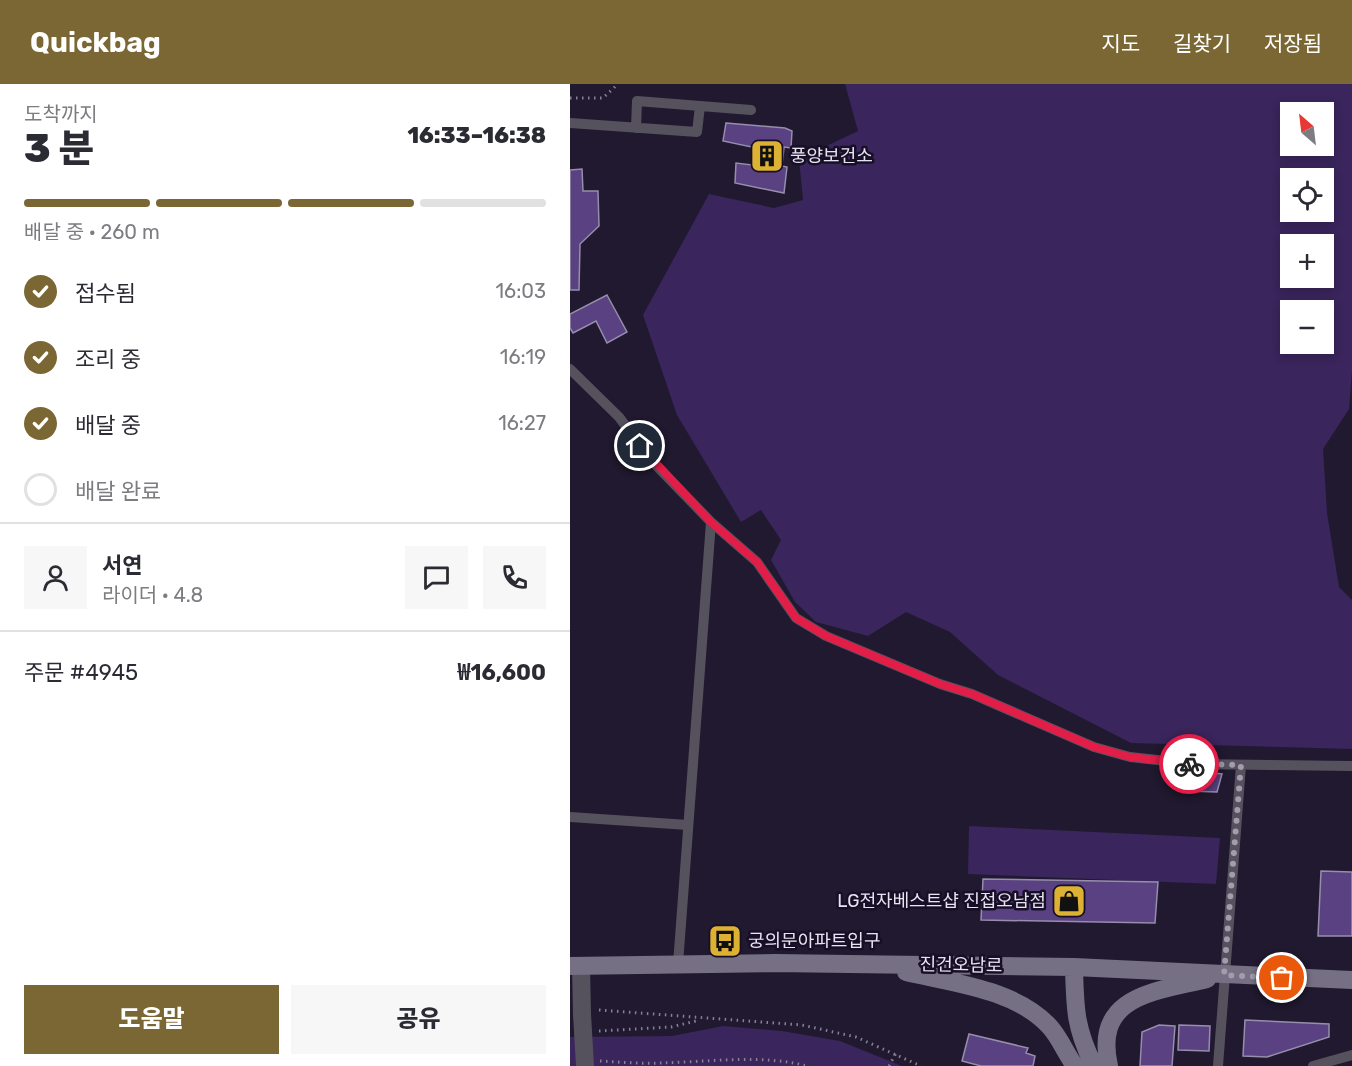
<!DOCTYPE html>
<html lang="ko">
<meta charset="utf-8">
<style>
body{margin:0;font-family:Rubik,"Noto Sans KR",sans-serif;background:#f7f7f7;color:#2b2b33;height:100vh;display:flex;flex-direction:column;font-size:22px;white-space:nowrap}
*{box-sizing:border-box;margin:0}
p{font-size:20px;color:#7c7c81}
.icon{flex:none;width:33px;height:33px;fill:none;stroke:currentColor;stroke-width:2;stroke-linecap:round;stroke-linejoin:round}
.map{position:relative;flex:1;overflow:hidden}
.details{display:flex;flex-direction:column;background:#fff;width:570px}
.details>*{flex:none}
.needle{width:39px;rotate:332deg}
.fabs{position:absolute;left:710px;top:18px;display:grid;gap:12px}
.fabs a{display:grid;place-items:center;width:54px;height:54px;border-radius:0px;background:#fff;box-shadow:0 3px 9px #0003;font-size:30px}
.pin{position:absolute;display:grid;place-items:center;width:51px;height:51px;color:#fff;margin:-26px;border:3px solid #fff;border-radius:50%;box-shadow:0 2px 6px #0007}
.courier{position:absolute;display:grid;place-items:center;width:60px;height:60px;margin:-30px;border:4px solid #e11d48;border-radius:50%;background:#fff;color:#222;box-shadow:0 2px 8px #0007}
.summary em{font-style:normal;font-weight:800}
.summary div{display:flex;flex-direction:column-reverse}
.summary{display:flex;align-items:center;justify-content:space-between;height:102px;padding:0 24px}
h1{font-size:39px;font-weight:800;line-height:45px}
.bar{display:grid;grid-template-columns:repeat(4,1fr);gap:9px 6px;align-content:center;height:72px;padding:0 24px}
.bar i{height:8px;border-radius:4px;background:#e1e1e2}
.bar .on{background:#7b6733}
.bar p{grid-column:span 4}
.line{display:flex;align-items:center;gap:15px;padding:0 24px;border-top:2px solid #e1e1e2}
.line div{flex:1}
.round{display:grid;place-items:center;flex:none;width:63px;height:63px;border-radius:0px;background:#f7f7f7}
ol{padding:0 24px;list-style:none}
li{display:flex;align-items:center;gap:18px;height:66px}
li p{margin-inline-start:auto}
li .icon{padding:6px;border-radius:50%;background:#7b6733;color:#fff;stroke-width:4}
li:last-child{color:#7c7c81}
li i{width:33px;height:33px;border:3px solid #e1e1e2;border-radius:50%}
.cta{display:flex;gap:12px;margin-top:auto;padding:12px 24px}
.cta a{flex:1;height:69px;border-radius:0px;background:#7b6733;color:#fff;font-size:24px;font-weight:800;line-height:69px;text-align:center}
.cta a+a{background:#f7f7f7;color:#2b2b33}
header{display:flex;align-items:center;gap:36px;box-sizing:border-box;height:84px;padding:0 30px;background:#7b6733;color:#fff}
header strong{font-size:28px}
nav{display:flex;gap:33px;margin-inline-start:auto;font-size:21px}
main{display:flex;flex:1;min-height:0}
.map>svg:first-child{display:block}
.green{fill:#3a255c;fill-rule:evenodd}
.building{fill:#594182;stroke:#968eab;stroke-width:1.5}
.lines{fill:none;stroke-linecap:round;stroke-linejoin:round}
.path{stroke:#888295;stroke-width:3;stroke-dasharray:1.5 4.5;stroke-linecap:butt}
.lane{stroke:#55525e;stroke-width:10}
.street{stroke:#55525e;stroke-width:18}
.secondary{stroke:#757083;stroke-width:18}
.street-bridge{stroke:#55525e;stroke-width:18}
.done{stroke:#a29cae;stroke-width:6;stroke-dasharray:0 10.8}
.route{stroke:#e11d48;stroke-width:8}
.labels{text-anchor:middle;stroke-width:5;stroke-linejoin:round;paint-order:stroke}
.poi-label{font-size:18px;fill:#e8e3f3;stroke:#170f25;text-anchor:start}
.street-label{font-size:18px;fill:#e8e3f3;stroke:#170f25}
</style>
<header>
<strong>Quickbag</strong>
<nav><a>지도</a><a>길찾기</a><a>저장됨</a></nav>
</header>
<main>
<section class="details">
<div class="summary"><div><h1>3 분</h1><p>도착까지</p></div><em>16:33–16:38</em></div>
<div class="bar"><i class="on"></i><i class="on"></i><i class="on"></i><i></i><p>배달 중 · 260 m</p></div>
<ol>
<li><svg class="icon" aria-label="check" viewBox="0 0 24 24"><path d="M5 12l5 5 9-10"/></svg>접수됨<p>16:03</p></li>
<li><svg class="icon" aria-label="check" viewBox="0 0 24 24"><path d="M5 12l5 5 9-10"/></svg>조리 중<p>16:19</p></li>
<li><svg class="icon" aria-label="check" viewBox="0 0 24 24"><path d="M5 12l5 5 9-10"/></svg>배달 중<p>16:27</p></li>
<li><i></i>배달 완료</li>
</ol>
<div class="line" style="height:108px"><a class="round"><svg class="icon" aria-label="person" viewBox="0 0 24 24"><circle cx="12" cy="8" r="4"/><path d="M4 21q1-7 8-7t8 7"/></svg></a><div><b>서연</b><p>라이더 · 4.8</p></div><a class="round"><svg class="icon" aria-label="chat" viewBox="0 0 24 24"><path d="M4 5h16v11H9l-5 4z"/></svg></a><a class="round"><svg class="icon" aria-label="phone" viewBox="0 0 24 24"><path d="M5 4h4l2 5-3 2q2 4 5 5l2-3 5 2v4C11 20 4 13 5 4z"/></svg></a></div>
<div class="line" style="height:78px"><div>주문 #4945</div><b>₩16,600</b></div>
<div class="cta"><a>도움말</a><a>공유</a></div>
</section>
<div class="map">
<svg width="782" height="982" viewBox="0 0 782 982">
<rect width="100%" height="100%" fill="#20192f"/>
<!-- green -->
<path class="green" d="M275,0h507v287l-3,38 -26,40 4,64 12,74 13,13v149l-221,-6 -133,-68 -48,-43 -44,-20 -38,24 -52,-14 -21,-20 -24,-42 10,-20 -20,-30 -20,12 -64,-107 -34,-100 66,-121 65,14 29,-8 -4,-41 59,-28zM720,28h33v34h-33zM720,94h33v34h-33zM720,160h33v34h-33zM720,226h33v34h-33z
M399,742l251,12 -4,46 -248,-10z
M153,942l59,5 58,10 62,25h-332v-29l102,-1z"/>
<!-- building -->
<path class="building" d="M156,39l59,5 7,3 -1,17 -7,-1 -2,19 5,1 -3,26 -49,-10 1,-20 16,2v-18l-29,-6z
M12,85l1,22h15l1,35 -19,18 -1,46h-9v-120z
M37,211l20,37 -20,11 -11,-22 -23,12 -3,-5v-14z
M618,686l34,4 -5,18 -31,-1z
M751,787l31,1v64h-34z
M413,795l175,3 -3,41 -174,-3z
M675,936l84,4v13l-62,20 -24,-1z
M589,941l16,1 -3,40h-32l2,-34z
M609,941l31,1 -1,25 -31,-1z
M399,950l59,14 -2,5 9,3 -2,10h-52l-19,-5z"/>
<g class="lines">
<!-- path -->
<path class="path" d="M0,14h33l15,-14
M29,926l203,15 54,12 65,29
M29,947l72,-4 25,-6
M30,977c20,1 40,3 60,2 48,-1 101,-9 147,3
M319,982l7,-13"/>
<!-- lane -->
<path class="lane" d="M0,39l127,9 3,-26
M66,44l1,-27 114,9
M0,285l49,48 32,43 60,62 46,40 39,56 30,18 114,48 32,10 122,53 36,10 64,7 158,2
M0,733l118,8
M108,880l33,-442
M648,982l23,-301
M743,982l39,-11"/>
<!-- street -->
<path class="street" d="M11,882l1,48"/>
<!-- secondary -->
<path class="secondary" d="M0,882l204,-3 300,4 278,13
M504,883c1,41 1,61 20,99
M336,888c46,11 110,17 144,55 10,11 16,27 25,39
M539,982c-16,-71 46,-74 98,-87"/>
<!-- street-bridge -->
<path class="street-bridge" d="M12,930l3,52"/>
</g>
<g class="lines">
<!-- done -->
<path class="done" d="M619,680l52,1 -17,210 58,3"/>
<!-- route -->
<path class="route" d="M70,362l71,76 46,40 39,56 30,18 114,48 32,10 122,53 36,10 59,7"/>
</g>
<!-- icons -->
<defs>
<g id="building-square" transform="scale(1.725)"><rect x="-9" y="-9" width="18" height="18" rx="4" fill="#ddb133" stroke="#170f25"/><path d="M-4-6H4V6H1V3H-1V6H-4ZM-2.5-4.3h1.7v1.8h-1.7ZM.8-4.3h1.7v1.8H.8ZM-2.5-1h1.7V.8h-1.7ZM.8-1h1.7V.8H.8Z" fill="#111"/></g>
<g id="shop-square" transform="scale(1.725)"><rect x="-9" y="-9" width="18" height="18" rx="4" fill="#ddb133" stroke="#170f25"/><path d="M-5-2.5h2.3a2.7 3.5 0 0 1 5.4 0H5L5.5 6h-11ZM-1.5-2.5h3a1.5 2.3 0 0 0-3 0Z" fill="#111"/></g>
<g id="bus-square" transform="scale(1.725)"><rect x="-9" y="-9" width="18" height="18" rx="4" fill="#ddb133" stroke="#170f25"/><path d="M-5-6H5V4H4V6H2V4H-2V6H-4V4H-5ZM-3.5-4V0h7V-4ZM-3.5 1.2v1.5H-2V1.2ZM2 1.2v1.5H3.5V1.2Z" fill="#111"/></g>
</defs>
<g fill-rule="evenodd">
<use href="#building-square" x="197" y="72"/>
<use href="#shop-square" x="499" y="817"/>
<use href="#bus-square" x="155" y="857"/>
</g>
<g class="labels">
<!-- poi labels -->
<g class="poi-label">
<text x="220" y="78">풍양보건소</text>
<text x="476" y="823" text-anchor="end">LG전자베스트샵 진접오남점</text>
<text x="178" y="863">궁의문아파트입구</text>
</g>
<!-- street labels -->
<g class="street-label">
<text transform="translate(391 881) rotate(1)" y="6">진건오남로</text>
</g>
</g>
</svg>
<div class="fabs">
<a><svg class="needle" viewBox="-14 -14 28 28"><path d="M0-13l5 13h-10z" fill="#e53935"/><path d="M0 13l5-13h-10z" fill="#7c7c81"/></svg></a>
<a><svg class="icon" aria-label="locate" viewBox="0 0 24 24"><circle cx="12" cy="12" r="6"/><path d="M12 2v4M12 18v4M2 12h4M18 12h4"/></svg></a>
<a>+</a>
<a>−</a>
</div>
<div class="pin" style="left:712px;top:894px;background:#ea580c"><svg class="icon" aria-label="bag" viewBox="0 0 24 24"><path d="M5 8h14l-1 12H6zM9 8a3 3 0 0 1 6 0"/></svg></div>
<div class="pin" style="left:70px;top:362px;background:#1f2937"><svg class="icon" aria-label="home" viewBox="0 0 24 24"><path d="M3 11l9-7 9 7M6 9v11h12V9"/></svg></div>
<div class="courier" style="left:619px;top:680px"><svg class="icon" aria-label="bike" viewBox="0 0 24 24"><circle cx="6" cy="16" r="4"/><circle cx="18" cy="16" r="4"/><path d="M6 16l4-8h5l3 8M10 8l3 8H6M13 5h3"/></svg></div>
</div>
</main>
